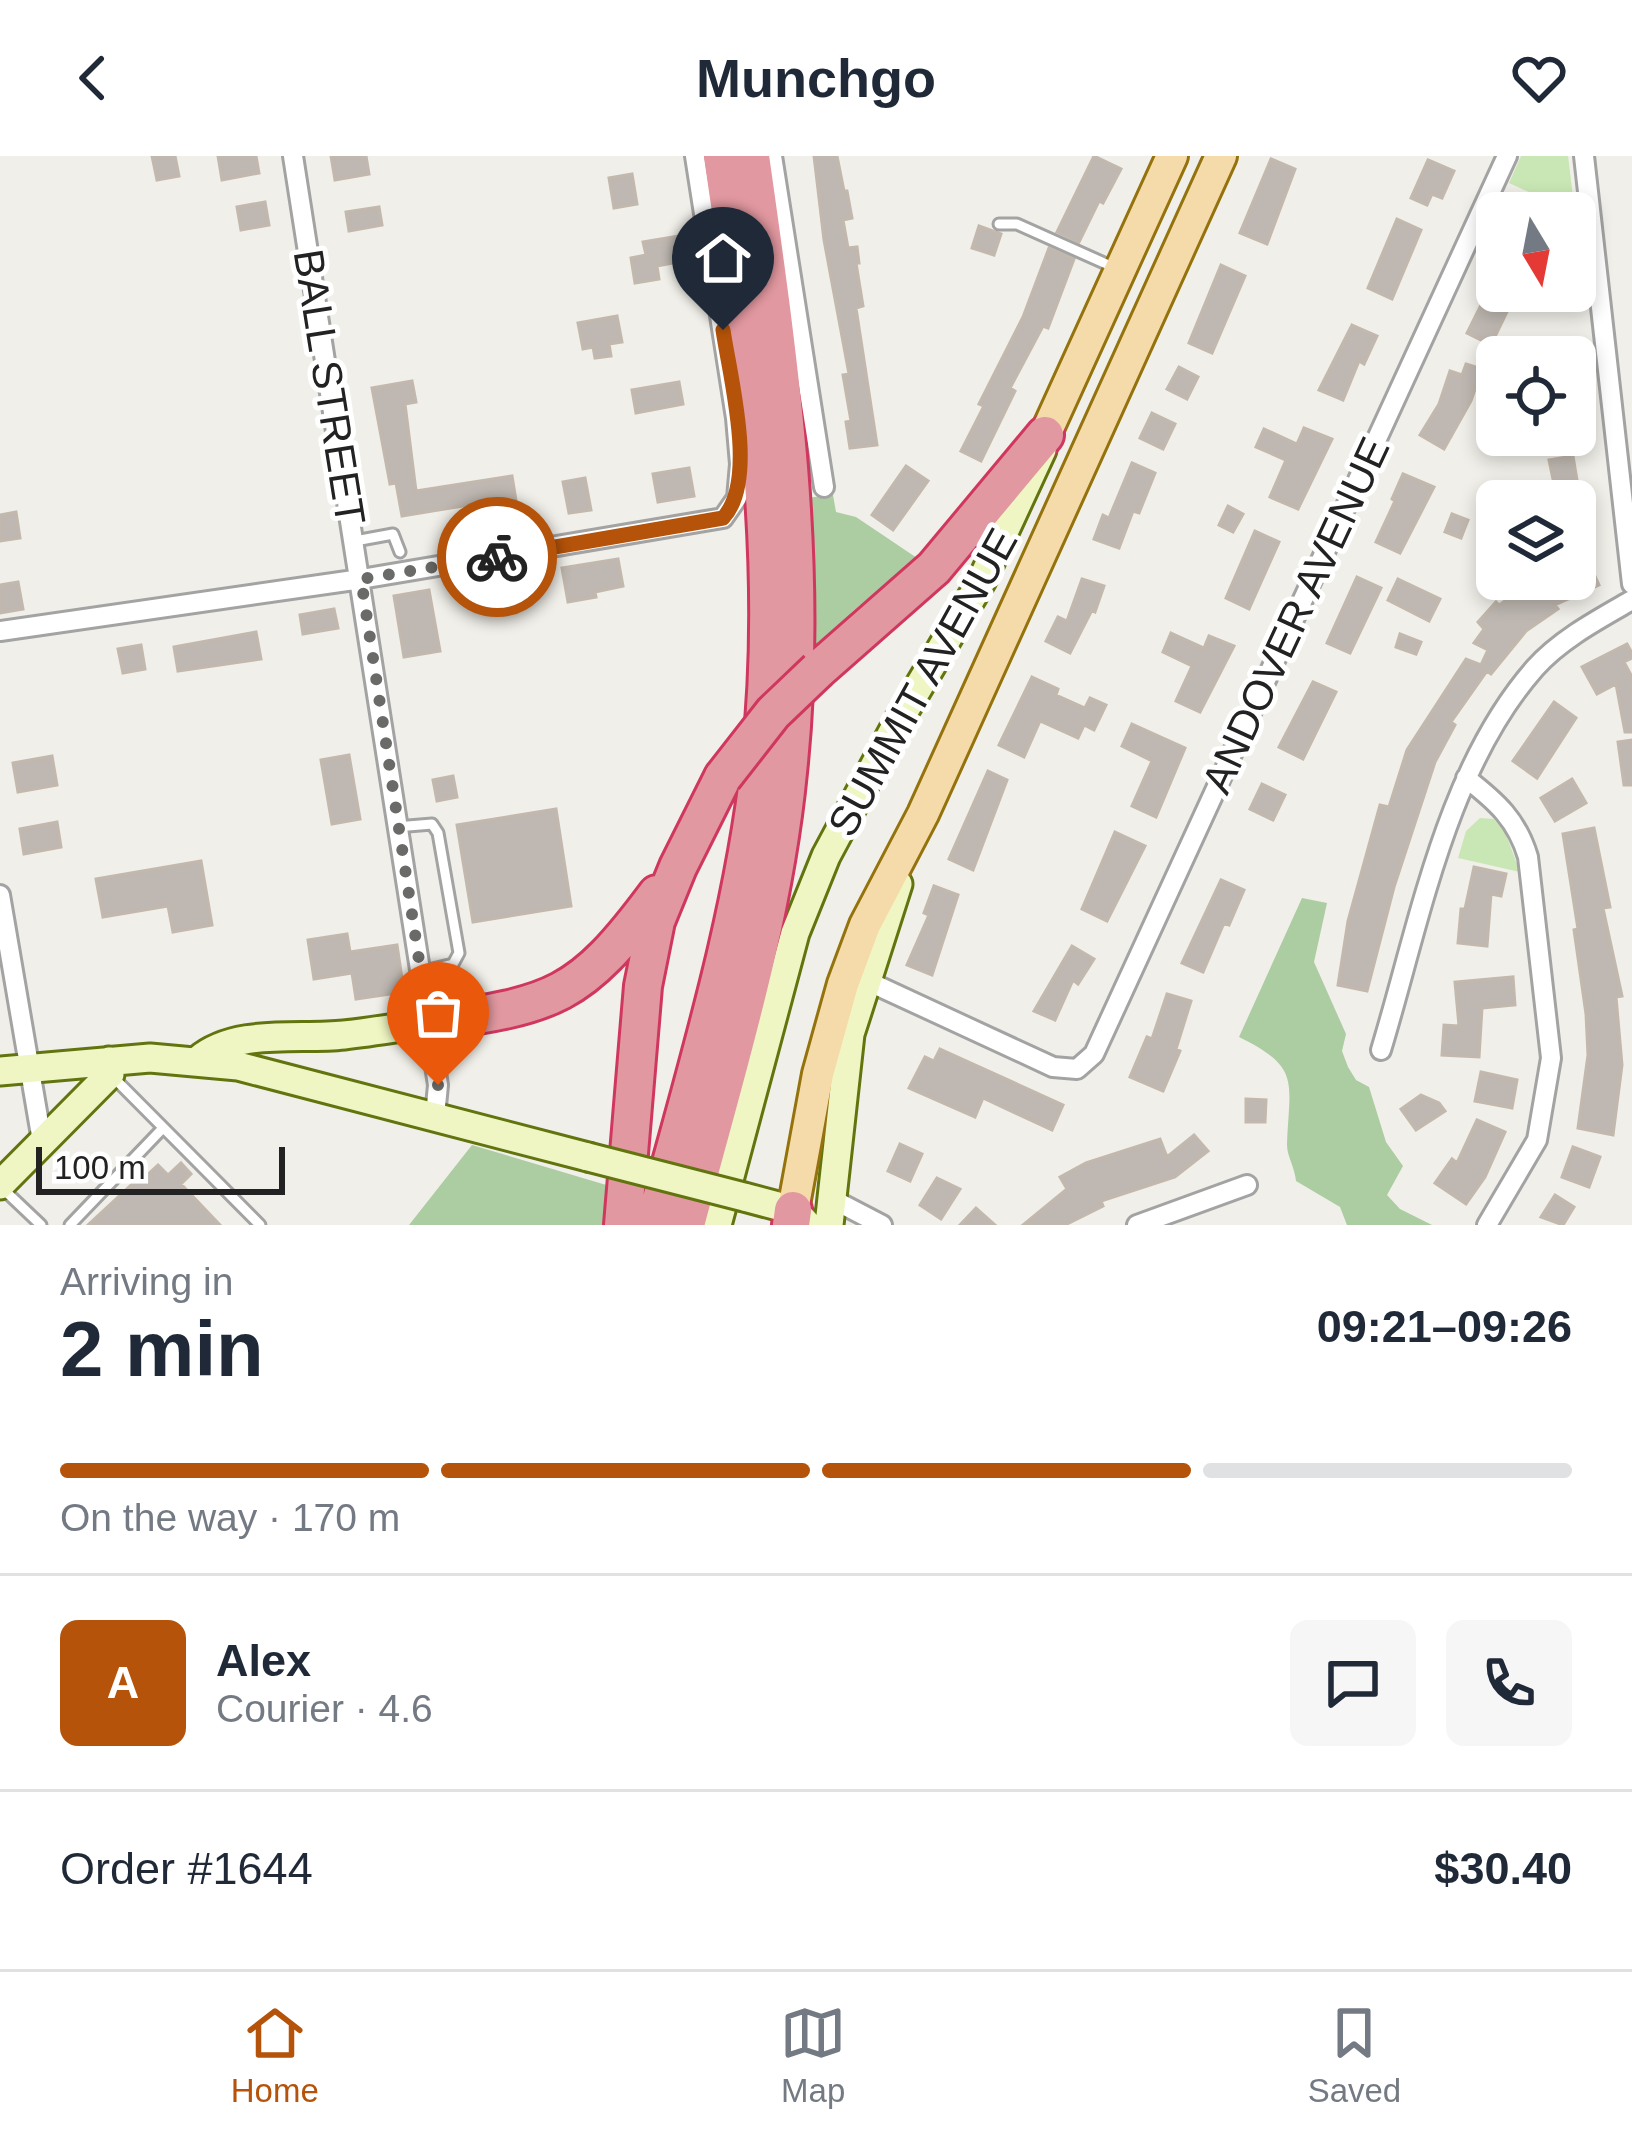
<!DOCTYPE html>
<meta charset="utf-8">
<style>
body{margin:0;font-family:Helvetica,sans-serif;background:#f6f6f7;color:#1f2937;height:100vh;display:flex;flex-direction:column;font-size:45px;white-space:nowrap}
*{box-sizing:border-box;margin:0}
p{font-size:39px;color:#747a83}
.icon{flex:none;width:66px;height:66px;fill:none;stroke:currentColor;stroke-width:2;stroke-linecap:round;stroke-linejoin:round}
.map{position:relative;height:1069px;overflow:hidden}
.sheet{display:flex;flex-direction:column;background:#fff;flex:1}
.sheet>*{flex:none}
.needle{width:78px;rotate:170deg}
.buttons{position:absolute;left:1476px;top:36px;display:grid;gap:24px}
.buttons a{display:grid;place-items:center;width:120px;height:120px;border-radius:18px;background:#fff;box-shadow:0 6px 18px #0003;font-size:60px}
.scale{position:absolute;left:36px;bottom:30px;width:249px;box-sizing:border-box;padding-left:12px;border:6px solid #222;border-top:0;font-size:33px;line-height:42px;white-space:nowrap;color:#222;-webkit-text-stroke:9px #fff;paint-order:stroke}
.pin{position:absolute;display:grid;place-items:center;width:102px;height:102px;color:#fff;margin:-123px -51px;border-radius:50% 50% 50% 0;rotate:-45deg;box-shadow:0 0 12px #0007}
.pin .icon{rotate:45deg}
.courier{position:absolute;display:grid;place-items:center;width:120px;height:120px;margin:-60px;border:9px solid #b45309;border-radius:50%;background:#fff;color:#222;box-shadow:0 3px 15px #0007}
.overview em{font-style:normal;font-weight:700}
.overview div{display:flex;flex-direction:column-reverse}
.overview{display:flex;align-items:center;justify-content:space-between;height:204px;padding:0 60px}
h1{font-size:78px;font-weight:700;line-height:90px}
.bar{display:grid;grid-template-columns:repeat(4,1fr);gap:18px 12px;align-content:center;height:144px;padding:0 60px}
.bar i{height:15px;border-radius:9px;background:#e0e1e3}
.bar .selected{background:#b45309}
.bar p{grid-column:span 4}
.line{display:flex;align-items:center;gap:30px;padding:0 60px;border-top:3px solid #e0e1e3}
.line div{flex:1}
.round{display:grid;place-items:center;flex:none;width:126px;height:126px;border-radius:18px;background:#f6f6f7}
header{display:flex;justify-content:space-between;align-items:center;height:156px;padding:0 60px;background:#fff;font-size:54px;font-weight:700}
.dock{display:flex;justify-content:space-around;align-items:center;height:168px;border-top:3px solid #e0e1e3;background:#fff;font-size:33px;color:#747a83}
.dock a{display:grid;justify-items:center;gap:6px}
.dock .selected{color:#b45309}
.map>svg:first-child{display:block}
.grass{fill:#c9e7b4}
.forest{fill:#abcda1}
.building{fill:#bfb8b2;stroke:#c2b8ad;stroke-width:3}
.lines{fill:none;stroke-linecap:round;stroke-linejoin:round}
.lane-casing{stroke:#a3a3a3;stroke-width:15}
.street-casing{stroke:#a3a3a3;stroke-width:24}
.secondary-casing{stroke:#61740e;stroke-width:33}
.primary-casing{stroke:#94720c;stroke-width:36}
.highway-casing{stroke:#cf375f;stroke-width:42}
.lane{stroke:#fff;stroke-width:9}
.street{stroke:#fff;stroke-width:18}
.secondary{stroke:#eff6c3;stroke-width:27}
.primary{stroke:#f6dbaa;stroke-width:30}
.highway{stroke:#e298a0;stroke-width:36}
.secondary-bridge-casing{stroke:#61740e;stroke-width:33;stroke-linecap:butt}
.highway-bridge-casing{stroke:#cf375f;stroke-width:42;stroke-linecap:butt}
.secondary-bridge{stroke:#eff6c3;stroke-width:27}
.highway-bridge{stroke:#e298a0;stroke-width:36}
.done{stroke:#6a6a68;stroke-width:12;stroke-dasharray:0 21.6}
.route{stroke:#b45309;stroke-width:15}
.labels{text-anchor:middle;stroke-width:10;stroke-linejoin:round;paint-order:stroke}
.street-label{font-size:42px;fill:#222;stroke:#fff}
</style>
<header><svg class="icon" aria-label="back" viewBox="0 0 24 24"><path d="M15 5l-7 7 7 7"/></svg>Munchgo<svg class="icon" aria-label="heart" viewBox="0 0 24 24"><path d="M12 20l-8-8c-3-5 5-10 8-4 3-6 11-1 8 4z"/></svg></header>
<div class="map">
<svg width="1632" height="1069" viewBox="0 0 1632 1069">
<rect width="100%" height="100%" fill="#f1efe9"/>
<!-- grass -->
<path class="grass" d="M1521,0h47l7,57 -66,-30z
M1480,662l14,1 11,13 15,40 -62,-14 8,-27z"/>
<!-- forest -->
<path class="forest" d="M833,339l3,17 20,5 61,41 -65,54 -18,27 -27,23 -1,-164z
M1302,742l25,5 -13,59 32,72 -4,17 6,16 8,13 13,7 17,55 17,24 -16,29 13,14 32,16h-85l-7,-18 -44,-26c-1,-13 -9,-25 -9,-36 2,-63 15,-77 -48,-108z
M472,989l141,42 -4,38h-200z"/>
<!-- building -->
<path class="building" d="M152,0h23l4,20 -22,4z
M218,0h38l3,17 -37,7z
M331,0h35l3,18 -34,6z
M814,0h23l7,35h3l5,27 -9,2 5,28 9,-1 2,16h-3l7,43 -7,2 21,137 -27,3 -4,-26 5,-1 -8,-46 6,-1 -25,-134z
M1094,0l27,13 -18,34 -4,-2 -20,41 -22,-10z
M1271,3l24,10 -28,75 -27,-11z
M1428,4l26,11 -12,27 -10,-4 -5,11 -16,-7z
M632,18l5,30 -23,4 -5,-30z
M265,46l4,23 -28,5 -4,-23z
M379,51l3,18 -33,6 -3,-19z
M1397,63l24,11 -29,69 -24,-11z
M979,70l22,8 -7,21 -22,-7z
M679,80l4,25 -26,5 2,13 -24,4 -4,-25 15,-3 -3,-13z
M1049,92l25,11 -26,69 -5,-2 -33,62 5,3 -34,70 -20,-10 23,-45 -5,-2 44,-87z
M1221,109l24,11 -33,77 -23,-10z
M1488,135h29l-26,54 -24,-12z
M617,160l5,26 -13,2 2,12 -16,2 -2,-11 -10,2 -5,-26z
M1352,169l25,11 -13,28 -5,-3 -16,39 -24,-10z
M1466,208l16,5 -11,32 -27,48 -24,-14 19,-31 11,-33 12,4z
M1179,211l19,10 -11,22 -20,-10z
M412,225l4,21 -11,2 11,87 96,-15 8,49 -23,3 -4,-27 -91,15 -6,-33 -6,1 -18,-96z
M679,226l4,22 -47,9 -4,-23z
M1152,257l23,11 -12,25 -23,-11z
M1304,272l28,11 -34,70 -28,-12 16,-37 -30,-13 8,-18 33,15z
M1573,300l4,24 -23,4 -5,-24z
M1132,307l23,10 -16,40 -6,-2 -14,37 -25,-9 9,-24 6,3z
M906,310l22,15 -35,49 -21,-15z
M689,312l5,28 -36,6 -5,-28z
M1403,318l31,13 -34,66 -24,-11 19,-41 -3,-2z
M585,322l6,32 -22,3 -6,-31z
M1228,350l15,8 -10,18 -14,-7z
M16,356l4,26 -20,3v-26z
M1452,358l16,6 -7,18 -16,-6z
M1255,375l24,11 -30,67 -23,-11z
M618,403l5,27 -28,6 1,5 -28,5 -6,-34z
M1587,403l12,26 -44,20 3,4 -32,22 -35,43 -4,-3 -36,51 4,3 -20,37 -41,125 -27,104 -29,-6 10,-64 32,-116 9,2 18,-57 59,-91 15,6 7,-15 -14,-7 10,-14 -6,-7 18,-20 3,3 38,-26h38v-15z
M1357,421l24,11 -31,65 -23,-10z
M1082,423l22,7 -9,26 -3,-2 -22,43 -24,-12 12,-24 9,4z
M1398,423l42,20 -11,22 -41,-21z
M18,426l5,27 -23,4v-28z
M429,434l11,61 -36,6 -10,-61z
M334,453l4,19 -35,6 -3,-19z
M256,476l5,27 -83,12 -4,-24z
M1171,477l33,15 5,-12 25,10 -34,66 -24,-11 16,-35 -29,-14z
M1400,478l21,8 -5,12 -20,-7z
M1627,488l5,9v5l-8,4 8,15v55h-7l-9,-48 -19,10 -15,-27z
M141,489l4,24 -22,4 -5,-24z
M1032,521l26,12 -2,6 29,13 5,-10 16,7 -12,25 -10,-5 -6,13 -38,-17 -16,36 -25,-12z
M1313,526l23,10 -33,67 -24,-12z
M1554,546l22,16 -39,60 -24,-17z
M1132,568l53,24 -29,69 -24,-11 20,-45 -30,-15z
M1632,584v45h-8l-6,-43z
M349,599l11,64 -28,5 -11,-64z
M52,600l5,29 -39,7 -5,-29z
M988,615l19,9 -34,90 -24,-11z
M453,620l4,21 -20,4 -4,-21z
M1572,623l14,24 -31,18 -14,-23z
M1262,628l23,11 -12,25 -23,-11z
M556,653l15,97 -98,16 -16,-97z
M57,666l4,25 -37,7 -4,-25z
M1594,672l16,79 -7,1 19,88 -6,1 6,68 -9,70 -35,-7 10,-73 -2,-41 -12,-84 4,-1 -15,-95z
M1115,676l30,14 -38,75 -25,-12z
M201,705l11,64 -39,7 -5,-26 -65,11 -7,-38z
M1474,711l32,7 -5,22 -10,-2 -4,52 -29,-3 3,-34h4z
M1221,724l23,10 -15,35 -5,-2 -21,49 -21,-9z
M934,730l24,9 -26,80 -25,-10 22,-50 -5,-2z
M347,778l3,18 47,-7 7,47 -48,7 -4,-26 -38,6 -6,-39z
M1072,790l22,13 -16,25 -5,-4 -18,40 -21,-9z
M1513,821l2,28 -33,3 -3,49 -37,-2 2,-30 15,1 -4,-44z
M1167,838l24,7 -15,48 4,2 -17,40 -33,-14 17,-40 5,2z
M940,893l123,56 -11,25 -69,-32 -8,19 -66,-29 16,-31 9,4z
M1481,916l36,8 -5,28 -37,-7z
M1421,939l18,8 6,8 -29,19 -15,-21z
M1246,943l20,1 -1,22h-19z
M1477,964l28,12 -20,45 -19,27 -31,-21 17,-24 5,4z
M1194,979l14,16 -33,26 -74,24 2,5 -38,19h-42l44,-36 -7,-12 26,-14 74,-24 7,18z
M900,988l22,10 -12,27 -22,-10z
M1573,991l27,10 -11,30 -27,-10z
M181,1007l10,11 -10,10 39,41h-132l54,-50 3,2 13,-12 10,10z
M937,1022l23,11 -19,30 -21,-14z
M1555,1039l19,12 -11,18 -22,-8z
M976,1052l19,17h-35z"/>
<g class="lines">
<!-- lane casing -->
<g class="lane-casing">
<path id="lane" d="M999,68h18l96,43
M355,385l38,-7 7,18
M396,671l36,-3 6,9 21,120 -6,11 -33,8
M114,922l146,147
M1,1031l40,38
M70,1069l93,-97"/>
</g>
<!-- street casing -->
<g class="street-casing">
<path id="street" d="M293,0l145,929 -3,31
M772,0l52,331
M1584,0l48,428
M0,475l361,-52 362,-61 14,-20 3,-34 -4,-46 -41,-262
M1466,622c31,24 51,42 62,79l23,201 -14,82 -50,85
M0,739l42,246
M865,824l188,87 24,2 17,-15 413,-898
M1381,894c38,-125 65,-281 154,-382 26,-29 64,-49 97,-68
M832,1043l50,26
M1137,1069l110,-40"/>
</g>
<!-- secondary casing -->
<g class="secondary-casing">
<path id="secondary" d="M198,904c38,-32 100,-20 146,-25 28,-3 56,-8 84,-12
M0,915l150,-13 88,8 350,91
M0,1029l110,-111 -1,-13
M744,1041l49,13 12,12
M717,1069l78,-292 31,-77 73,-136 83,-140 60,-130
M829,1069l21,-191 48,-150"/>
</g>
<!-- primary casing -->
<g class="primary-casing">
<path id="primary" d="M1045,279l127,-279
M793,1054l25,-136 25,-90 22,-59 58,-111 298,-658"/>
</g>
<!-- highway casing -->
<g class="highway-casing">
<path id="highway" d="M818,514l116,-102 111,-133
M428,867c127,-19 151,-24 229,-129
M623,1069l20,-239 13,-65 22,-54 45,-90
M654,1069c42,-156 90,-310 107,-470 22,-204 -10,-399 -39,-599
M686,1069c39,-149 87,-298 102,-453 22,-208 -8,-411 -37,-616
M791,1069l2,-15"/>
</g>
<!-- lane -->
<use href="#lane" class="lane"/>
<!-- street -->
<use href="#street" class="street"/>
<!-- secondary -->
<use href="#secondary" class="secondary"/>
<!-- primary -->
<use href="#primary" class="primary"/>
<!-- highway -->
<use href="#highway" class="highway"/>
<!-- secondary-bridge casing -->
<g class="secondary-bridge-casing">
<path id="secondary-bridge" d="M588,1001l156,40"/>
</g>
<!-- highway-bridge casing -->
<g class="highway-bridge-casing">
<path id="highway-bridge" d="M723,621l50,-64 45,-43"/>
</g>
<!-- secondary-bridge -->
<use href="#secondary-bridge" class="secondary-bridge"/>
<!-- highway-bridge -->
<use href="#highway-bridge" class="highway-bridge"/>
</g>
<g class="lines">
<!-- done -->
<path class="done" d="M438,929l-77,-506 136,-22"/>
<!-- route -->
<path class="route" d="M497,401l226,-39c35,-37 7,-140 0,-188"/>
</g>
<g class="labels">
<!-- street labels -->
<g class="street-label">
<text transform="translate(330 231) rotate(81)" y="15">BALL STREET</text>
<text transform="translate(1295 459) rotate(-65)" y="15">ANDOVER AVENUE</text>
<text transform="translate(922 526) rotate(-61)" y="15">SUMMIT AVENUE</text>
</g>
</g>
</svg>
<div class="buttons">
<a><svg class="needle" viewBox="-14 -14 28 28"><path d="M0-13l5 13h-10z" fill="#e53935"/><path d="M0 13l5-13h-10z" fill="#747a83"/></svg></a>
<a><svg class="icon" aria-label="locate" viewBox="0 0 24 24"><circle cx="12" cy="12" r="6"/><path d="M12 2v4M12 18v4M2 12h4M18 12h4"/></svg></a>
<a><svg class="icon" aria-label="layers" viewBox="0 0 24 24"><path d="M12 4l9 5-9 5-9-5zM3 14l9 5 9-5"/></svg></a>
</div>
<div class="scale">100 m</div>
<div class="pin" style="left:438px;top:929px;background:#ea580c"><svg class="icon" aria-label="bag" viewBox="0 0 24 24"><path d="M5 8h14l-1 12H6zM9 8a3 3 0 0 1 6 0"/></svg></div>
<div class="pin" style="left:723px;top:174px;background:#1f2937"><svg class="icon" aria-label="home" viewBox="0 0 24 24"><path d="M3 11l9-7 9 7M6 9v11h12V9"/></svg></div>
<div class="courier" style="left:497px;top:401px"><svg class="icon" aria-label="bike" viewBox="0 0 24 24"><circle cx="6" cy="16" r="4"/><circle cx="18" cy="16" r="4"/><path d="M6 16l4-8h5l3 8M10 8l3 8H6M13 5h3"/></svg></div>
</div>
<section class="sheet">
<div class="overview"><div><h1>2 min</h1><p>Arriving in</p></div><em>09:21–09:26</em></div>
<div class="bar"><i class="selected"></i><i class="selected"></i><i class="selected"></i><i></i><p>On the way · 170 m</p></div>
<div class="line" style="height:216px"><b class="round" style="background:#b45309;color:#fff">A</b><div><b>Alex</b><p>Courier · 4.6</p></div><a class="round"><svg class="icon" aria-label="chat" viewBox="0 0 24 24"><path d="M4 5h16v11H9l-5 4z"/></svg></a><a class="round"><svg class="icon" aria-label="phone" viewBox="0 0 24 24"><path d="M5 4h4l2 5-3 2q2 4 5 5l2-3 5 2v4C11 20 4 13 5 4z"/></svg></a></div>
<div class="line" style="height:156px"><div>Order #1644</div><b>$30.40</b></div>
</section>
<nav class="dock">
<a class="selected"><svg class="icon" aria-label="home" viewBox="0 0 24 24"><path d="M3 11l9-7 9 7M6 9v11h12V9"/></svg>Home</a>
<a><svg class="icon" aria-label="map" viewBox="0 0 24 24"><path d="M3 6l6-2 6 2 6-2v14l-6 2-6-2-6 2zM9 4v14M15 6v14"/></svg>Map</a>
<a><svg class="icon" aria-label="saved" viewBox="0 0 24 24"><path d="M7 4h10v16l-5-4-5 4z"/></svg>Saved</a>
</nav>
